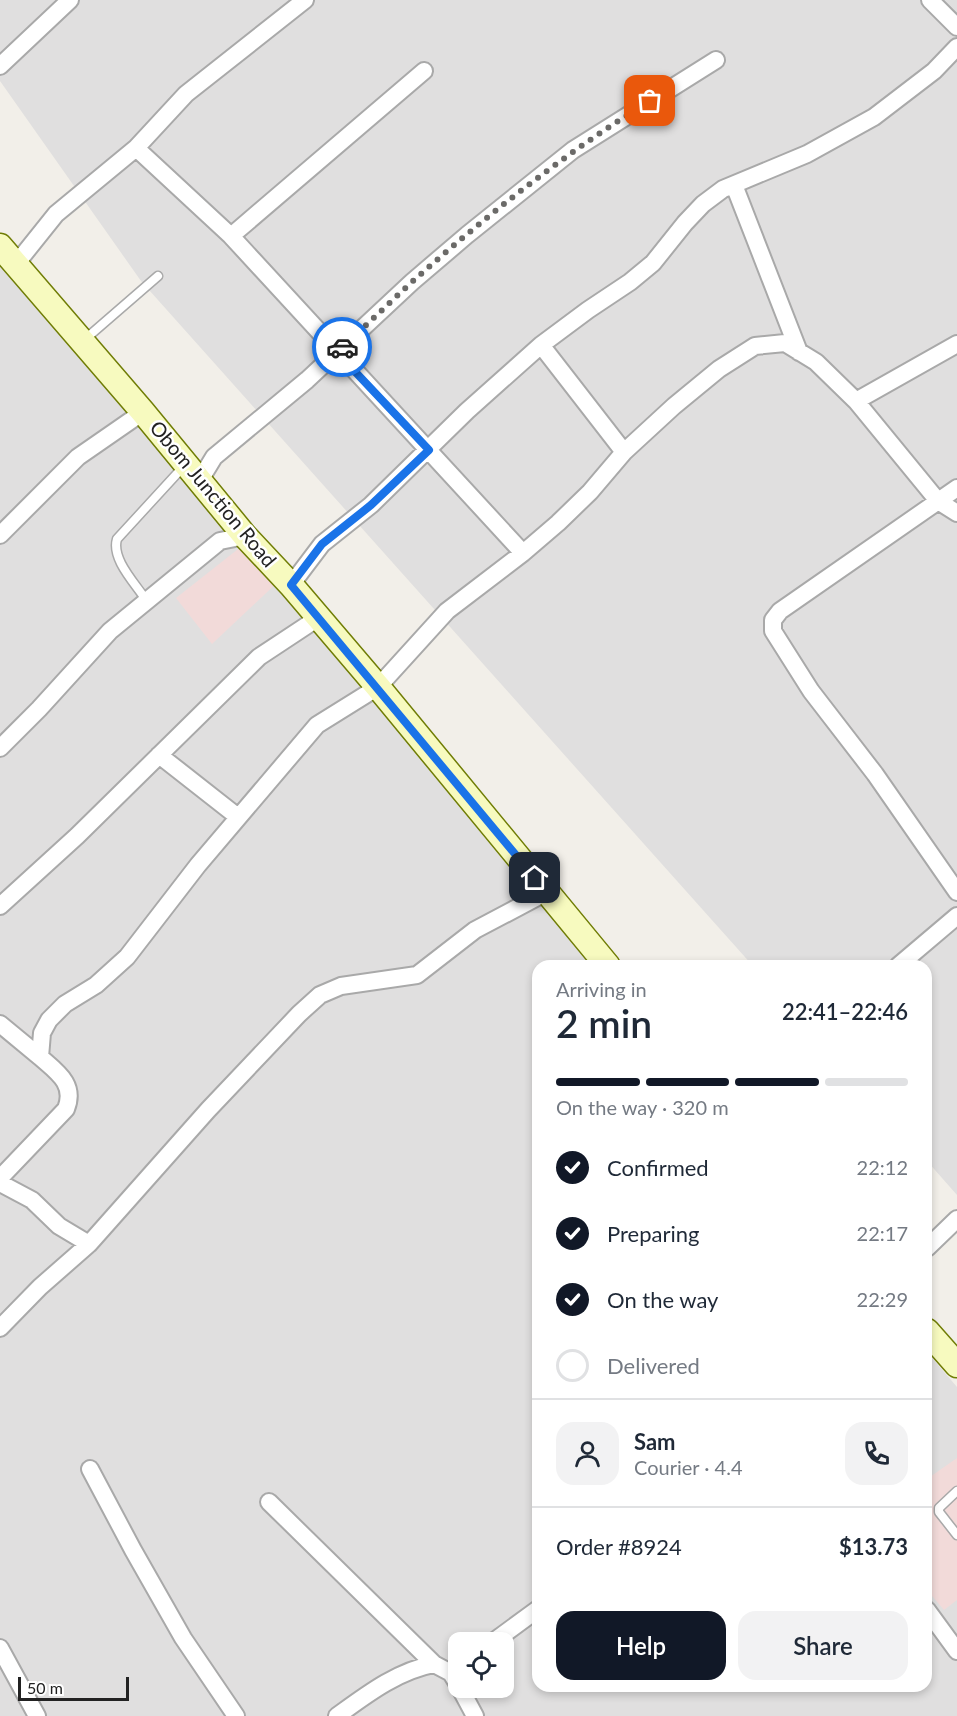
<!DOCTYPE html>
<meta charset="utf-8">
<style>
body{margin:0;font-family:Lato,sans-serif;background:#f2f2f3;color:#1f2937;height:100vh;display:flex;flex-direction:column;font-size:22px;white-space:nowrap}
*{box-sizing:border-box;margin:0}
p{font-size:20px;color:#747a83}
.icon{flex:none;width:33px;height:33px;fill:none;stroke:currentColor;stroke-width:2;stroke-linecap:round;stroke-linejoin:round}
.map{position:relative;flex:1;overflow:hidden}
.panel{position:absolute;left:532px;top:960px;width:400px;height:732px;display:flex;flex-direction:column;background:#fff;border-radius:18px;box-shadow:0 3px 9px #0003}
.panel>*{flex:none}
.tools{position:absolute;left:448px;top:1632px;display:grid;gap:12px}
.tools a{display:grid;place-items:center;width:66px;height:66px;border-radius:12px;background:#fff;box-shadow:0 3px 9px #0003;font-size:30px}
.scale{position:absolute;left:18px;bottom:15px;width:111px;box-sizing:border-box;padding-left:6px;border:3px solid #222;border-top:0;font-size:16px;line-height:21px;white-space:nowrap;color:#222;-webkit-text-stroke:4px #fff;paint-order:stroke}
.pin{position:absolute;display:grid;place-items:center;width:51px;height:51px;color:#fff;margin:-26px;border-radius:12px;box-shadow:0 3px 9px #0006}
.courier{position:absolute;display:grid;place-items:center;width:60px;height:60px;margin:-30px;border:4px solid #1a73e8;border-radius:50%;background:#fff;color:#222;box-shadow:0 2px 8px #0007}
.summary em{font-style:normal;font-weight:600}
.summary div{display:flex;flex-direction:column-reverse}
.summary{display:flex;align-items:center;justify-content:space-between;height:102px;padding:0 24px}
h1{font-size:39px;font-weight:600;line-height:45px}
.bar{display:grid;grid-template-columns:repeat(4,1fr);gap:9px 6px;align-content:center;height:72px;padding:0 24px}
.bar i{height:8px;border-radius:4px;background:#e0e1e3}
.bar .active{background:#111827}
.bar p{grid-column:span 4}
.line{display:flex;align-items:center;gap:15px;padding:0 24px;border-top:2px solid #e0e1e3}
.line div{flex:1}
.round{display:grid;place-items:center;flex:none;width:63px;height:63px;border-radius:18px;background:#f2f2f3}
ol{padding:0 24px;list-style:none}
li{display:flex;align-items:center;gap:18px;height:66px}
li p{margin-inline-start:auto}
li .icon{padding:6px;border-radius:50%;background:#111827;color:#fff;stroke-width:4}
li:last-child{color:#747a83}
li i{width:33px;height:33px;border:3px solid #e0e1e3;border-radius:50%}
.cta{display:flex;gap:12px;margin-top:auto;padding:12px 24px}
.cta a{flex:1;height:69px;border-radius:18px;background:#111827;color:#fff;font-size:24px;font-weight:600;line-height:69px;text-align:center}
.cta a+a{background:#f2f2f3;color:#1f2937}
.map>svg:first-child{display:block}
.residential{fill:#e0dfdf;fill-rule:evenodd}
.commercial{fill:#f2dad9}
.lines{fill:none;stroke-linecap:round;stroke-linejoin:round}
.lane-casing{stroke:#a9a9a9;stroke-width:11}
.street-casing{stroke:#a9a9a9;stroke-width:20}
.secondary-casing{stroke:#707d05;stroke-width:27}
.lane{stroke:#fff;stroke-width:8}
.street{stroke:#fff;stroke-width:16}
.secondary{stroke:#f7fabf;stroke-width:24}
.done{stroke:#6b6a68;stroke-width:6;stroke-dasharray:0 10.8}
.route{stroke:#1a73e8;stroke-width:8}
.labels{text-anchor:middle;stroke-width:5;stroke-linejoin:round;paint-order:stroke}
.street-label{font-size:20px;fill:#222;stroke:#fff}
</style>
<div class="map">
<svg width="957" height="1716" viewBox="0 0 957 1716">
<rect width="100%" height="100%" fill="#f2efe9"/>
<!-- residential -->
<path class="residential" d="M0,0h957v1195l-30,-34v-195h-174l-612,-685 -141,-200z
M0,259l163,188 433,519h-58v720h389v-334l30,35v329h-957zM459,1642h45v46h-45z"/>
<!-- commercial -->
<path class="commercial" d="M247,542l34,37 -69,65 -36,-46z
M957,1458v142l-13,10 -17,-20v-111z"/>
<g class="lines">
<!-- lane casing -->
<g class="lane-casing">
<path id="lane" d="M83,341l75,-65
M146,600c-11,-17 -35,-41 -29,-61l67,-73
M957,1491l-18,17v4l18,23"/>
</g>
<!-- street casing -->
<g class="street-casing">
<path id="street" d="M930,0l27,27
M0,66l70,-66
M136,148l95,88 292,317
M734,185l65,167
M231,236l193,-165
M16,264l40,-50 80,-66 50,-54 119,-94
M541,345l83,107
M856,401l101,-57
M200,480l14,-23 93,-77 105,-98 55,-47 106,-85 143,-90
M957,488l-177,123 -7,9v11l38,60 64,83 82,118
M0,535l78,-78 65,-45
M291,585l31,-41 49,-39 96,-94 74,-66 47,-35 42,-28 23,-19 32,-40 18,-19 20,-15 84,-35 67,-37 60,-46 23,-24
M0,748l39,-39 71,-78 110,-90 25,-5
M159,755l79,62
M0,906l77,-70 182,-179 59,-39
M898,966l59,-50
M0,1024l40,33
M0,1178l66,-69c10,-25 -9,-37 -26,-52l2,-24 7,-13 16,-16 31,-19 31,-28 71,-92 119,-140 61,-38 69,-76 76,-58 35,-30 32,-31 34,-40 50,-46 45,-37 36,-23 30,-3 31,19 40,39 82,100 19,12
M0,1183l32,17 27,26 30,18
M927,1248l30,-29
M0,1328l40,-41 49,-43 119,-134 91,-96 21,-19 21,-9 76,-11 58,-45 72,-38
M90,1469l43,81 50,88 53,78
M269,1502l165,162 17,9 8,13
M927,1610l30,41
M493,1642l45,-33
M0,1648l37,68
M460,1688l15,28
M337,1716c29,-21 60,-45 97,-52"/>
</g>
<!-- secondary casing -->
<g class="secondary-casing">
<path id="secondary" d="M0,246l143,166 102,124 46,49 87,102 230,279
M927,1331l30,34"/>
</g>
<!-- lane -->
<use href="#lane" class="lane"/>
<!-- street -->
<use href="#street" class="street"/>
<!-- secondary -->
<use href="#secondary" class="secondary"/>
</g>
<g class="lines">
<!-- done -->
<path class="done" d="M342,347c24,-21 47,-44 71,-66 74,-66 152,-128 237,-180"/>
<!-- route -->
<path class="route" d="M342,347l-4,4 7,10 84,89 -58,55 -49,39 -31,41 244,293"/>
</g>
<g class="labels">
<!-- street labels -->
<g class="street-label">
<text transform="translate(213 494) rotate(50)" y="7">Obom Junction Road</text>
</g>
</g>
</svg>
<div class="tools">
<a><svg class="icon" aria-label="locate" viewBox="0 0 24 24"><circle cx="12" cy="12" r="6"/><path d="M12 2v4M12 18v4M2 12h4M18 12h4"/></svg></a>
</div>
<div class="scale">50 m</div>
<div class="pin" style="left:650px;top:101px;background:#ea580c"><svg class="icon" aria-label="bag" viewBox="0 0 24 24"><path d="M5 8h14l-1 12H6zM9 8a3 3 0 0 1 6 0"/></svg></div>
<div class="pin" style="left:535px;top:878px;background:#1f2937"><svg class="icon" aria-label="home" viewBox="0 0 24 24"><path d="M3 11l9-7 9 7M6 9v11h12V9"/></svg></div>
<div class="courier" style="left:342px;top:347px"><svg class="icon" aria-label="car" viewBox="0 0 24 24"><path d="M5 17H2v-5l4-1 3-4h7l3 4 3 1v5h-3M9 17h6M6 11h13"/><circle cx="7" cy="17" r="2"/><circle cx="17" cy="17" r="2"/></svg></div>
<section class="panel">
<div class="summary"><div><h1>2 min</h1><p>Arriving in</p></div><em>22:41–22:46</em></div>
<div class="bar"><i class="active"></i><i class="active"></i><i class="active"></i><i></i><p>On the way · 320 m</p></div>
<ol>
<li><svg class="icon" aria-label="check" viewBox="0 0 24 24"><path d="M5 12l5 5 9-10"/></svg>Confirmed<p>22:12</p></li>
<li><svg class="icon" aria-label="check" viewBox="0 0 24 24"><path d="M5 12l5 5 9-10"/></svg>Preparing<p>22:17</p></li>
<li><svg class="icon" aria-label="check" viewBox="0 0 24 24"><path d="M5 12l5 5 9-10"/></svg>On the way<p>22:29</p></li>
<li><i></i>Delivered</li>
</ol>
<div class="line" style="height:108px"><a class="round"><svg class="icon" aria-label="person" viewBox="0 0 24 24"><circle cx="12" cy="8" r="4"/><path d="M4 21q1-7 8-7t8 7"/></svg></a><div><b>Sam</b><p>Courier · 4.4</p></div><a class="round"><svg class="icon" aria-label="phone" viewBox="0 0 24 24"><path d="M5 4h4l2 5-3 2q2 4 5 5l2-3 5 2v4C11 20 4 13 5 4z"/></svg></a></div>
<div class="line" style="height:78px"><div>Order #8924</div><b>$13.73</b></div>
<div class="cta"><a>Help</a><a>Share</a></div>
</section>
</div>
